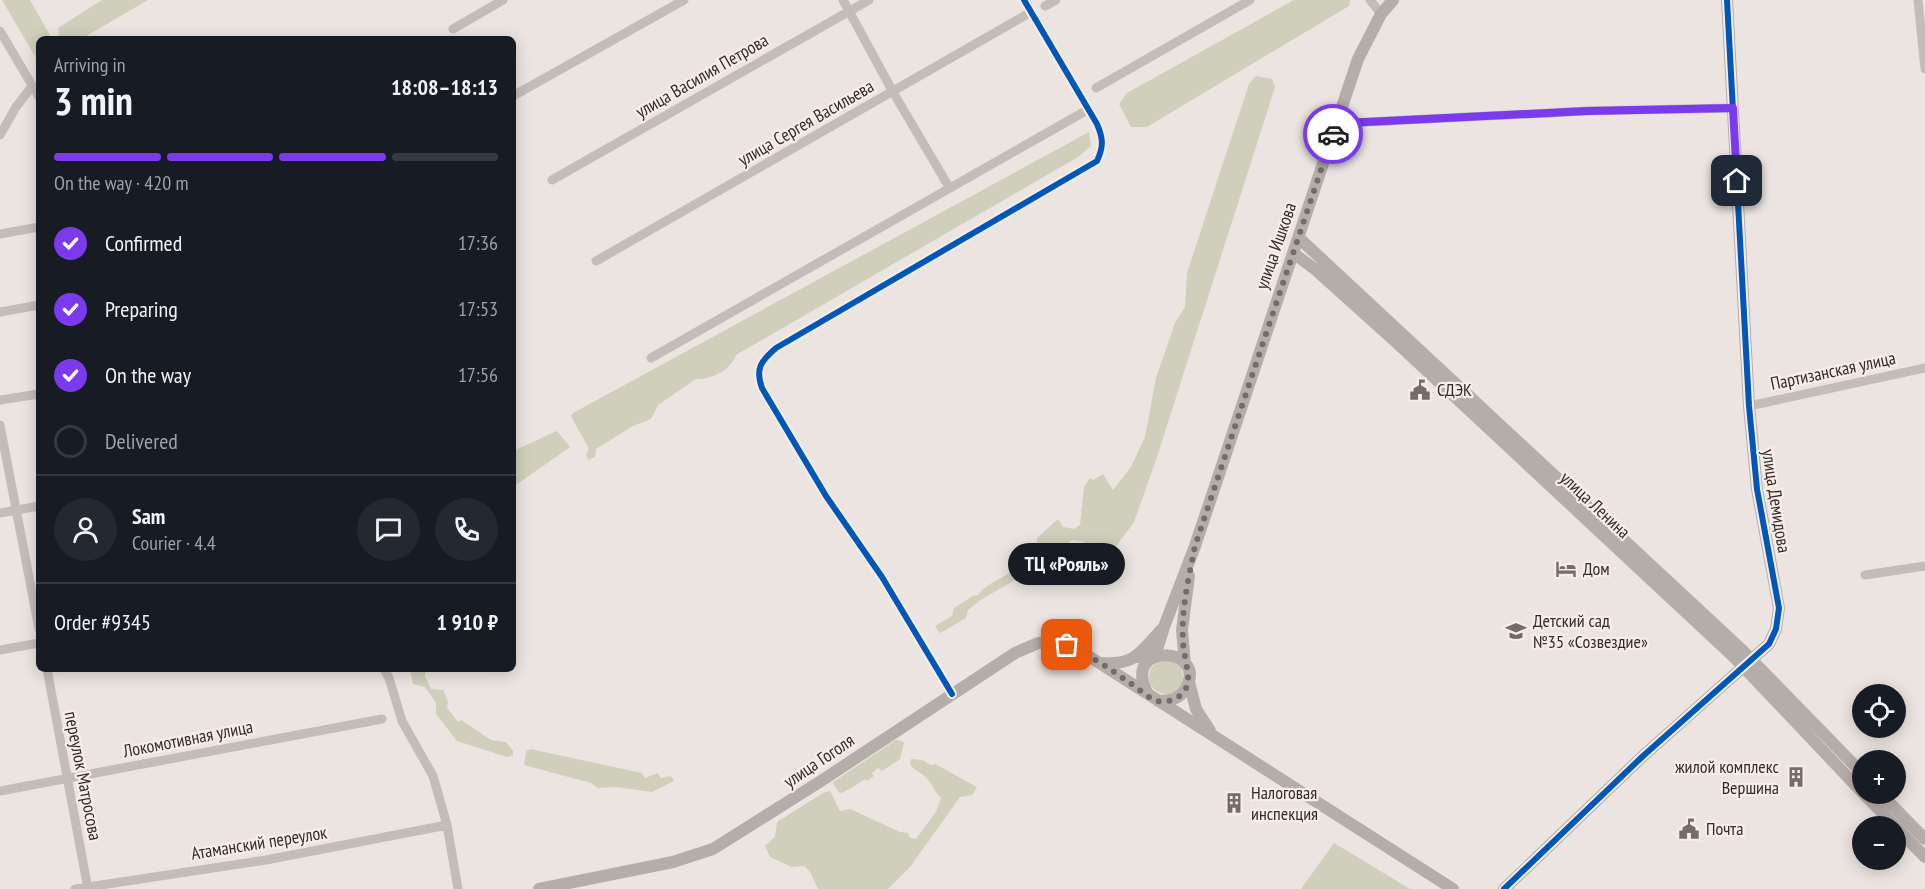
<!DOCTYPE html>
<meta charset="utf-8">
<style>
body{margin:0;font-family:"PT Sans Narrow",sans-serif;background:#242831;color:#f1f3f6;height:100vh;display:flex;flex-direction:column;font-size:22px;white-space:nowrap}
*{box-sizing:border-box;margin:0}
p{font-size:20px;color:#9ea1a6}
.icon{flex:none;width:33px;height:33px;fill:none;stroke:currentColor;stroke-width:2;stroke-linecap:round;stroke-linejoin:round}
.map{position:relative;flex:1;overflow:hidden}
.panel{position:absolute;left:36px;top:36px;width:480px;height:636px;display:flex;flex-direction:column;background:#171b24;border-radius:9px;box-shadow:0 3px 15px #0003}
.panel>*{flex:none}
.buttons{position:absolute;left:1852px;top:684px;display:grid;gap:12px}
.buttons a{display:grid;place-items:center;width:54px;height:54px;border-radius:50%;background:#171b24;box-shadow:0 3px 15px #0003;font-size:30px}
.pin{position:absolute;display:grid;place-items:center;width:51px;height:51px;color:#fff;margin:-26px;border-radius:12px;box-shadow:0 3px 9px #0006}
.courier{position:absolute;display:grid;place-items:center;width:60px;height:60px;margin:-30px;border:4px solid #7c3aed;border-radius:50%;background:#fff;color:#222;box-shadow:0 2px 8px #0007}
.bubble{position:absolute;height:42px;border-radius:21px;background:#171b24;box-shadow:0 3px 15px #0003;font-size:20px;font-weight:700;line-height:42px;text-align:center}
.headline em{font-style:normal;font-weight:700}
.headline div{display:flex;flex-direction:column-reverse}
.headline{display:flex;align-items:center;justify-content:space-between;height:102px;padding:0 18px}
h1{font-size:39px;font-weight:700;line-height:45px}
.bar{display:grid;grid-template-columns:repeat(4,1fr);gap:9px 6px;align-content:center;height:72px;padding:0 18px}
.bar i{height:8px;border-radius:4px;background:#363941}
.bar .active{background:#7c3aed}
.bar p{grid-column:span 4}
.line{display:flex;align-items:center;gap:15px;padding:0 18px;border-top:2px solid #363941}
.line div{flex:1}
.round{display:grid;place-items:center;flex:none;width:63px;height:63px;border-radius:32px;background:#242831}
ol{padding:0 18px;list-style:none}
li{display:flex;align-items:center;gap:18px;height:66px}
li p{margin-inline-start:auto}
li .icon{padding:6px;border-radius:50%;background:#7c3aed;color:#fff;stroke-width:4}
li:last-child{color:#9ea1a6}
li i{width:33px;height:33px;border:3px solid #363941;border-radius:50%}
.map>svg:first-child{display:block}
.green{fill:#cfcfbb}
.lines{fill:none;stroke-linecap:round;stroke-linejoin:round}
.street{stroke:#c4bcb9;stroke-width:9}
.secondary{stroke:#b5adaa;stroke-width:12}
.cycleway-casing{stroke:#f8eee8;stroke-width:10}
.cycleway{stroke:#0057b8;stroke-width:6}
.done{stroke:#756b68;stroke-width:6;stroke-dasharray:0 10.8}
.route{stroke:#7c3aed;stroke-width:8}
.labels{text-anchor:middle;stroke-width:4.5;stroke-linejoin:round;paint-order:stroke}
.street-label{font-size:18px;fill:#352a28;stroke:#f8eee8}
.poi-label{font-size:18px;fill:#352a28;stroke:#f8eee8;text-anchor:start}
</style>
<div class="map">
<svg width="1925" height="889" viewBox="0 0 1925 889">
<rect width="100%" height="100%" fill="#ebe4e0"/>
<!-- green -->
<path class="green" d="M2,0h28l22,39h-13v24z
M102,0h46l-67,39h-23l1,-5 -1,-6z
M1294,0h56l-1,6 -202,121h-16l-12,-23 8,-11z
M1256,76l16,3 3,8 -119,373 -22,62 -31,42 -23,3 -12,11 -5,-6 1,-10 19,-9 1,-11 -12,-2 -10,9 -47,31 -33,19 -14,11 -2,8 -26,15 -5,-7 17,-10 2,-8 19,-12 5,-1c11,-15 31,-17 42,-32l17,-4v-21l21,-19 5,8 11,2 6,-4 4,-38 6,-9 3,2 10,-6 10,16 18,-23 14,-30 11,-59 19,-55 10,-16 2,-34 62,-189z
M1089,132l2,14 -13,11 -342,198c-5,15 -25,25 -40,24l-38,26 -7,14 -18,7 -37,23 -1,8 -7,3 -2,-5 3,-6 -18,-33 2,-3z
M557,431l13,16 -57,40v-36z
M1149 677a17 17 0 1 1 34 0a17 17 0 1 1-34 0Z
M410,669h15v7l6,13 12,1 5,12 -1,6 11,14 3,-2 30,20 15,2 7,9v4l-6,2 -50,-16 -21,-27v-11l-11,-16 -12,-3z
M896,740l8,2 -4,17 -18,12 -4,-3 -6,5 2,3 -7,5 -2,-2c-6,4 -17,12 -25,14l-5,-6 -2,-5z
M530,749l112,24 3,5 13,-5 3,5 10,-2 3,5 -22,11 -36,-5 -18,1 -7,-5 -67,-18 2,-13z
M911,759l11,1 9,5 4,-1 42,23 -5,8 -12,2 -50,70 -22,22h-70l-8,-17 -5,-6 -13,1 -22,-10 -5,-11 10,-9 2,-15 46,-29 7,-2 10,20 10,-2 50,23 8,1 2,5 6,1 20,-27 5,-14c-6,-6 -7,-10 -12,-17 -5,-8 -14,-9 -19,-17z
M1334,843l76,46h-109z"/>
<g class="lines">
<!-- street -->
<path class="street" d="M843,0l50,92 56,95
M1370,0l11,14
M1918,0l7,69
M1045,6l11,-6
M453,29l50,-29
M0,31l39,66
M1096,88l154,-88
M513,96l171,-96
M1336,126l10,-3 241,-12 146,-3
M0,135l16,-28 16,-21
M552,180l317,-180
M0,234l39,-7
M596,261l435,-249
M0,312l39,-7
M651,358l438,-249
M0,400l39,-6
M1749,406l176,-38
M0,425l39,204
M0,513l39,-7
M1865,575l60,-9
M0,650l39,-7
M47,669l41,220
M384,669l5,9 13,43 31,55 14,49 11,64
M952,694l-70,-117 -56,-81 -64,-108c-7,-20 -1,-27 14,-40l321,-187c7,-15 6,-23 0,-37l-73,-124
M0,791l382,-72
M75,889l191,-29 181,-35"/>
<!-- secondary -->
<path class="secondary" d="M1299,238l443,412 121,124
M1293,253l23,17 80,72 338,315 129,136
M1138,657l17,-1 9,-29 31,-81 163,-487 23,-45 12,-14
M1102,663c32,3 39,-11 59,-33
M1185,664l-3,-34 7,-54
M1189,682l7,27 14,22
M1148,694c-29,-53 61,-48 38,-6 -6,11 -16,13 -28,13
M1864,794l31,32
M1881,794l44,45
M1896,827l29,30
M539,889l134,-27 40,-13 108,-68 194,-128 23,-10 12,-1 17,3 23,12 363,232
M1504,889l139,-133 126,-112 7,-15 3,-21 -22,-119 -8,-83 -22,-406"/>
<!-- cycleway casing -->
<g class="cycleway-casing">
<path id="cycleway" d="M952,694l-70,-117 -56,-81 -64,-108c-7,-20 -1,-27 14,-40l321,-187c7,-15 6,-23 0,-37l-73,-124
M1504,889l139,-133 126,-112 7,-15 3,-21 -22,-119 -8,-83 -22,-406"/>
</g>
<!-- cycleway -->
<use href="#cycleway" class="cycleway"/>
</g>
<g class="lines">
<!-- done -->
<path class="done" d="M1067,645c23,10 43,24 63,38 8,5 18,15 27,18 12,3 26,-4 30,-15 4,-9 -4,-33 -4,-45 -2,-32 6,-64 12,-95l138,-412"/>
<!-- route -->
<path class="route" d="M1333,134l3,-8 10,-3 241,-12 146,-3 4,73"/>
</g>
<!-- icons -->
<defs>
<g id="civic-bare" transform="scale(1.62)"><path d="M-.6-6.5H3V-4.5H.6V-3L4-1V1h2V6H-6V1h2V-1L-.6-3ZM-1.2 2.5V6h2.4V2.5Z" fill="#756b68" stroke="#f8eee8" stroke-width="2.5" paint-order="stroke"/></g>
<g id="hotel-bare" transform="scale(1.62)"><path d="M-6-4.5h1.5V1H6V5H4.5V3h-9V5H-6ZM-4 0a1.8 1.8 0 1 1 3.6 0ZM.5 0V-2.5h3Q6-2.5 6 0Z" fill="#756b68" stroke="#f8eee8" stroke-width="2.5" paint-order="stroke"/></g>
<g id="school-bare" transform="scale(1.62)"><path d="M0-5L7-2L0 1L-7-2ZM-4 1L0 2.5L4 1V4Q0 6-4 4Z" fill="#756b68" stroke="#f8eee8" stroke-width="2.5" paint-order="stroke"/></g>
<g id="building-bare" transform="scale(1.62)"><path d="M-4-6H4V6H1V3H-1V6H-4ZM-2.5-4.3h1.7v1.8h-1.7ZM.8-4.3h1.7v1.8H.8ZM-2.5-1h1.7V.8h-1.7ZM.8-1h1.7V.8H.8Z" fill="#756b68" stroke="#f8eee8" stroke-width="2.5" paint-order="stroke"/></g>
</defs>
<g fill-rule="evenodd">
<use href="#civic-bare" x="1420" y="390"/>
<use href="#hotel-bare" x="1566" y="569"/>
<use href="#school-bare" x="1516" y="631"/>
<use href="#building-bare" x="1796" y="777"/>
<use href="#building-bare" x="1234" y="803"/>
<use href="#civic-bare" x="1689" y="829"/>
</g>
<g class="labels">
<!-- street labels -->
<g class="street-label">
<text transform="translate(702 76) rotate(-30)" y="6">улица Василия Петрова</text>
<text transform="translate(806 123) rotate(-30)" y="6">улица Сергея Васильева</text>
<text transform="translate(1276 246) rotate(-71)" y="6">улица Ишкова</text>
<text transform="translate(1833 371) rotate(-12)" y="6">Партизанская улица</text>
<text transform="translate(1776 501) rotate(81)" y="6">улица Демидова</text>
<text transform="translate(1595 505) rotate(43)" y="6">улица Ленина</text>
<text transform="translate(188 739) rotate(-11)" y="6">Локомотивная улица</text>
<text transform="translate(819 761) rotate(-34)" y="6">улица Гоголя</text>
<text transform="translate(83 776) rotate(79)" y="6">переулок Матросова</text>
<text transform="translate(259 843) rotate(-9)" y="6">Атаманский переулок</text>
</g>
<!-- poi labels -->
<g class="poi-label">
<text x="1437" y="396">СДЭК</text>
<text x="1583" y="575">Дом</text>
<text x="1533" y="627">Детский сад<tspan x="1533" dy="21">№35 «Созвездие»</tspan></text>
<text x="1779" y="773" text-anchor="end">жилой комплекс<tspan x="1779" dy="21">Вершина</tspan></text>
<text x="1251" y="799">Налоговая<tspan x="1251" dy="21">инспекция</tspan></text>
<text x="1706" y="835">Почта</text>
</g>
</g>
</svg>
<div class="buttons">
<a><svg class="icon" aria-label="locate" viewBox="0 0 24 24"><circle cx="12" cy="12" r="6"/><path d="M12 2v4M12 18v4M2 12h4M18 12h4"/></svg></a>
<a>+</a>
<a>−</a>
</div>
<div class="pin" style="left:1067px;top:645px;background:#ea580c"><svg class="icon" aria-label="bag" viewBox="0 0 24 24"><path d="M5 8h14l-1 12H6zM9 8a3 3 0 0 1 6 0"/></svg></div>
<div class="pin" style="left:1737px;top:181px;background:#1f2937"><svg class="icon" aria-label="home" viewBox="0 0 24 24"><path d="M3 11l9-7 9 7M6 9v11h12V9"/></svg></div>
<div class="courier" style="left:1333px;top:134px"><svg class="icon" aria-label="car" viewBox="0 0 24 24"><path d="M5 17H2v-5l4-1 3-4h7l3 4 3 1v5h-3M9 17h6M6 11h13"/><circle cx="7" cy="17" r="2"/><circle cx="17" cy="17" r="2"/></svg></div>
<div class="bubble" style="left:1008px;top:543px;width:117px">ТЦ «Рояль»</div>
<section class="panel">
<div class="headline"><div><h1>3 min</h1><p>Arriving in</p></div><em>18:08–18:13</em></div>
<div class="bar"><i class="active"></i><i class="active"></i><i class="active"></i><i></i><p>On the way · 420 m</p></div>
<ol>
<li><svg class="icon" aria-label="check" viewBox="0 0 24 24"><path d="M5 12l5 5 9-10"/></svg>Confirmed<p>17:36</p></li>
<li><svg class="icon" aria-label="check" viewBox="0 0 24 24"><path d="M5 12l5 5 9-10"/></svg>Preparing<p>17:53</p></li>
<li><svg class="icon" aria-label="check" viewBox="0 0 24 24"><path d="M5 12l5 5 9-10"/></svg>On the way<p>17:56</p></li>
<li><i></i>Delivered</li>
</ol>
<div class="line" style="height:108px"><a class="round"><svg class="icon" aria-label="person" viewBox="0 0 24 24"><circle cx="12" cy="8" r="4"/><path d="M4 21q1-7 8-7t8 7"/></svg></a><div><b>Sam</b><p>Courier · 4.4</p></div><a class="round"><svg class="icon" aria-label="chat" viewBox="0 0 24 24"><path d="M4 5h16v11H9l-5 4z"/></svg></a><a class="round"><svg class="icon" aria-label="phone" viewBox="0 0 24 24"><path d="M5 4h4l2 5-3 2q2 4 5 5l2-3 5 2v4C11 20 4 13 5 4z"/></svg></a></div>
<div class="line" style="height:78px"><div>Order #9345</div><b>1 910 ₽</b></div>
</section>
</div>
